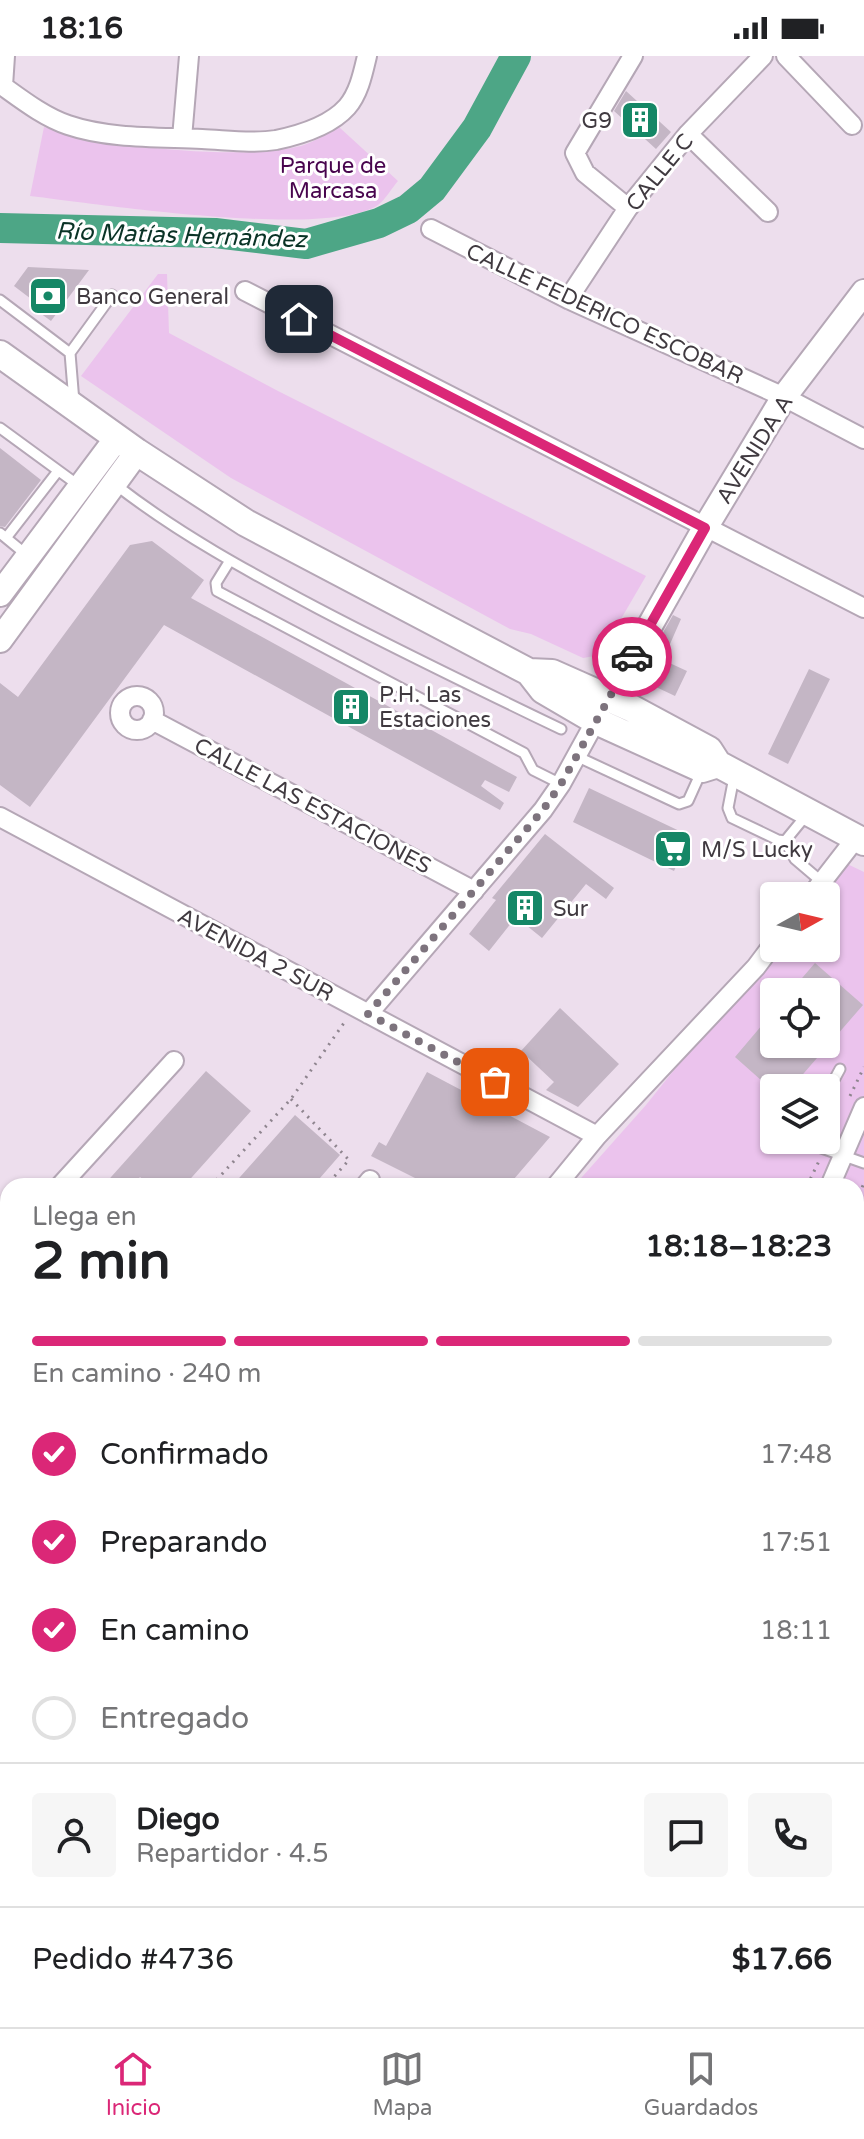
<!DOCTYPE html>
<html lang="es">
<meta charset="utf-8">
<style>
body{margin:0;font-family:"Varela Round",sans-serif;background:#f6f6f6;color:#202124;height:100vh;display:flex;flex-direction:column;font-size:30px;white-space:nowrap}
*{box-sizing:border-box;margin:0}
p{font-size:26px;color:#757577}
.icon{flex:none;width:44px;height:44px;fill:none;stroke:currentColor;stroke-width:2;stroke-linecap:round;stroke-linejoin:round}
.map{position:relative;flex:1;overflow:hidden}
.side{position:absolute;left:0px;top:1122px;width:864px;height:850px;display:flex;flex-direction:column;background:#fff;border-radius:24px 24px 0 0;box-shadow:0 2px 6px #0004}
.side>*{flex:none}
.needle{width:52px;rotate:82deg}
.controls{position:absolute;left:760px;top:826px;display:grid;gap:16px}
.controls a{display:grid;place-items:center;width:80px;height:80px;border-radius:8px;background:#fff;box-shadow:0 2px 6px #0004;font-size:40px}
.pin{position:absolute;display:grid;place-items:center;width:68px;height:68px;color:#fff;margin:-34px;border-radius:16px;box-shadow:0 4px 12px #0006}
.courier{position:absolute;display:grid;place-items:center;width:80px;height:80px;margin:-40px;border:6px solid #db2777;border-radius:50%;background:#fff;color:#222;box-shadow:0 2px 10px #0007}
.summary em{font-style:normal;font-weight:700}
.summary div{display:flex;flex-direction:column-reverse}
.summary{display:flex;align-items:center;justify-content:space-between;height:136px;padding:0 32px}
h1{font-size:52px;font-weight:700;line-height:60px}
.bar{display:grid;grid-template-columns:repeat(4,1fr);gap:12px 8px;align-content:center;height:96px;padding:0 32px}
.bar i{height:10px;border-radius:6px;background:#e0e0e0}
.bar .active{background:#db2777}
.bar p{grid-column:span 4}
.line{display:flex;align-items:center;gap:20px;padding:0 32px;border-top:2px solid #e0e0e0}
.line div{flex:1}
.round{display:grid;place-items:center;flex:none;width:84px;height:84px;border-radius:8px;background:#f6f6f6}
ol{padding:0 32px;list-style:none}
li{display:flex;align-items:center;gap:24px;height:88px}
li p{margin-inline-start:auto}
li .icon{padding:8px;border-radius:50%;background:#db2777;color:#fff;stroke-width:4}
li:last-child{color:#757577}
li i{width:44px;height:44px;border:4px solid #e0e0e0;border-radius:50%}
.status{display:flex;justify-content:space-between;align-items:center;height:56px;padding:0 40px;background:#fff;direction:ltr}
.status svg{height:22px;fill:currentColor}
.dock{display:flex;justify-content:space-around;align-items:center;height:112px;border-top:2px solid #e0e0e0;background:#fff;font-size:22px;color:#757577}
.dock a{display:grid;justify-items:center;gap:4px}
.dock .active{color:#db2777}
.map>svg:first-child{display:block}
.green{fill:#ebc3ed;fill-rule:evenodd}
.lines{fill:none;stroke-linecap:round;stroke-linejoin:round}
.river{stroke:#4da686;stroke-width:30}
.building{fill:#c4b6c5}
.service-casing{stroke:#b5a7b6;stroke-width:13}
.minor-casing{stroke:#b5a7b6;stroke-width:22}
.tertiary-casing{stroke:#b5a7b6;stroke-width:28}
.secondary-casing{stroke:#b5a7b6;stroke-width:30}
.path{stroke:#8f858f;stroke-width:3;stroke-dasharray:2 6;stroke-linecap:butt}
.service{stroke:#fff;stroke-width:9}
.minor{stroke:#fff;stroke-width:18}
.tertiary{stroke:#fff;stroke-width:24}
.secondary{stroke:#fff;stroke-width:26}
.done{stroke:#7d737d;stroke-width:8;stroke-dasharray:0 14.4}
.route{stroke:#db2777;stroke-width:10}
.labels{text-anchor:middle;stroke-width:6;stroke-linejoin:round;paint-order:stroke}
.poi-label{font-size:22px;fill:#403a40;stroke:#fff;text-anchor:start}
.park-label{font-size:22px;fill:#48054e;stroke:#fff}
.street-label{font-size:22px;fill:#403a40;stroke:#fff}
.water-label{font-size:24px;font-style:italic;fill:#0a3326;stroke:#fff}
</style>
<div class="status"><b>18:16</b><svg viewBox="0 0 49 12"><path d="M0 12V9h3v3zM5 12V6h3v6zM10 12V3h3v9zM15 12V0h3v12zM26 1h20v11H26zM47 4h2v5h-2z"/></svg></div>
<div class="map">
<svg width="864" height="1971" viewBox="0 0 864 1971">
<rect width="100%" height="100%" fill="#eddeed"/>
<!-- green -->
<path class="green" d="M44,71c60,20 196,34 257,19 13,-4 26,-12 38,-19l59,54c-6,7 -13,19 -20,24 -52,34 -279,-1 -348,-9z
M158,218h9l2,59 109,58 368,185 -46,79 -17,3 -52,-24 -21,-5 -279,-151 -150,-102z
M841,805l23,11v1155h-864v-166l8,2v157h848v-834h-282l72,-81 128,-160v3h52v-52h-13zM774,936h52v52h-52zM774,1032h52v52h-52z"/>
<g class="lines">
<!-- river -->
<path class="river" d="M0,172l215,5 91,11 73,-21 29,-14 24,-20 45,-61 39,-72"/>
</g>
<!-- building -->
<path class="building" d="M626,35l45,41 -15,17 -42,-38z
M28,211l61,3 -38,51 -11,-8 -1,-8 -25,-19z
M0,392l41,32 -36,47 -5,-1z
M152,485l52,39 -13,18 326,179 -8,15 -24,-12 -4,6 23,17 -4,7 -336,-185 -134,182 -30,-22v-102l18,14 112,-152z
M673,559l8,4 -18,41 24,11 -12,25 -38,-18z
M809,613l21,10 -42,85 -20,-10z
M589,732l101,48 -16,35 -101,-49z
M545,778l69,54 -8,11 -20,-15 -44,54 -26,-21 -27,34 -20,-17 27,-34 -4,-2z
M815,907l48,42 -72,83h-21l-35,-31 39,-46v33h52v-52h-36z
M560,952l59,56 -41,43 -32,-17 8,-8 -33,-31z
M206,1015l45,40 -67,75h-34l-10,-9 -8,9h-29z
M427,1016l123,65 -42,49h-77l-60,-30 8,-14 7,4z
M295,1059l45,40 -27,31h-81z"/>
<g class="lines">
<!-- service casing -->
<g class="service-casing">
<path id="service" d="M0,244l70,53
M74,346l-4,-49 42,-58
M0,372l78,57
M116,429c63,49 133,87 203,124 80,42 161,81 242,120
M0,477l28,23
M6,482l52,-67
M229,506l-13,21 1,8 307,162 9,17 28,14
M576,700l103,48 9,-3 14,-31
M734,721l-6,31 4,10 46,22 7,1 23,-28
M785,785l10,18 27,23
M826,1039l14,-26
M799,1084l65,23
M856,1246l8,-7
M856,1355l8,9
M856,1382l8,-7
M856,1864l8,6"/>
</g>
<!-- minor casing -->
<g class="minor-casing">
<path id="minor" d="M786,0l66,69
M0,28c21,15 44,33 68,41 41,14 91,12 134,14 24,1 50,5 74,1 24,-5 54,-14 71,-33 12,-14 16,-34 20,-51
M3,30l2,-30
M688,78l80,78
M182,82l7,-82
M628,152l-43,-35 -10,-20 58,-97
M431,173l137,70 216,98 80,42
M245,235l619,317
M568,243l60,-91 60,-74 75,-78
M120 657a17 17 0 1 1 34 0a17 17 0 1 1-34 0Z
M152,664l322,171
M0,761l597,319
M811,840l45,-58
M368,958l175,-204 18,-26 39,-71
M60,1130l114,-125
M365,1130l5,-6
M556,1130l41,-50 159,-169 18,-24
M830,1130l34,-79
M0,1195l8,-9
M0,1367l8,-8
M856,1390l8,7
M0,1566l8,5
M0,1598l8,-10
M856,1912l8,7
M43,1964l1,7
M266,1964l1,7
M379,1964l16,7
M515,1964l4,7
M185,1971l2,-7
M434,1971l4,-7
M574,1971l9,-7"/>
</g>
<!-- tertiary casing -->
<g class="tertiary-casing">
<path id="tertiary" d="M0,538l117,-156
M0,584l137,-188
M609,642l96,-170 79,-131 80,-105"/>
</g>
<!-- secondary casing -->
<g class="secondary-casing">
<path id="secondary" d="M0,298l137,98 109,71 283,149 23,1 79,35 78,42 9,14 146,78
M529,616l14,18 53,31 106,48 16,-5"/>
</g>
<!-- path -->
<path class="path" d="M850,1040l14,-29
M291,1043l58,61 -23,26
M211,1130l80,-87 55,-79
M807,1130l12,-25
M856,1146l8,-19
M856,1713l8,7"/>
<!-- service -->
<use href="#service" class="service"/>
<!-- minor -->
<use href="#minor" class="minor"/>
<!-- tertiary -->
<use href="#tertiary" class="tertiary"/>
<!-- secondary -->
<use href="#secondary" class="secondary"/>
</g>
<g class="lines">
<!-- done -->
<path class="done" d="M495,1026l-127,-68 175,-204 18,-26 71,-127"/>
<!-- route -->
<path class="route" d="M299,263l406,209 -73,129"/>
</g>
<!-- icons -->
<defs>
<g id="building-square" transform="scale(2)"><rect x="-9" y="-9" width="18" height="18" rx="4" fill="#158766" stroke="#fff"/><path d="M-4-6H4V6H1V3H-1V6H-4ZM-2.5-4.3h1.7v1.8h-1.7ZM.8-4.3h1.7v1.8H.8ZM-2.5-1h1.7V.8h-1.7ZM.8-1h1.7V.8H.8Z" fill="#fff"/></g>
<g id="bank-square" transform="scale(2)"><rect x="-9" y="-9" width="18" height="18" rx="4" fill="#158766" stroke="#fff"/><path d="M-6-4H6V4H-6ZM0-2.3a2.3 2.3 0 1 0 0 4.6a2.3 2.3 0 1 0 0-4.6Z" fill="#fff"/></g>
<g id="supermarket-square" transform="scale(2)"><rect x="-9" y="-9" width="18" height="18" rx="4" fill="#158766" stroke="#fff"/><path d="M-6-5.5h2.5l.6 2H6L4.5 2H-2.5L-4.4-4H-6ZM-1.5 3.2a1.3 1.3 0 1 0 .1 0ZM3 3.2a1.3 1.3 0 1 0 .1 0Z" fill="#fff"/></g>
</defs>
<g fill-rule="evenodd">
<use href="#building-square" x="640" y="64"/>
<use href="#bank-square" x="48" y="240"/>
<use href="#building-square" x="351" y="651"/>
<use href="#supermarket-square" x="673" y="793"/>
<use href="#building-square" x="525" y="852"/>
</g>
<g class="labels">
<!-- poi labels -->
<g class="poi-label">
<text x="612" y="72" text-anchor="end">G9</text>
<text x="76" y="248">Banco General</text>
<text x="379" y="646">P.H. Las<tspan x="379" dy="25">Estaciones</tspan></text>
<text x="701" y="801">M/S Lucky</text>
<text x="553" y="860">Sur</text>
</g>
<!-- park labels -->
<g class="park-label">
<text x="333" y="117">Parque de<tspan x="333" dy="25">Marcasa</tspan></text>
</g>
<!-- street labels -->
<g class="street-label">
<text transform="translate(659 116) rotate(-51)" y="8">CALLE C</text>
<text transform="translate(605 257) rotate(25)" y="8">CALLE FEDERICO ESCOBAR</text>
<text transform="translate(754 393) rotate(-58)" y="8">AVENIDA A</text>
<text transform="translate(313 749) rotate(28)" y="8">CALLE LAS ESTACIONES</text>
<text transform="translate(256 898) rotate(28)" y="8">AVENIDA 2 SUR</text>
</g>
<!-- water labels -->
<g class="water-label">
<text transform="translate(181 179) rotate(2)" y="8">Río Matías Hernández</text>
</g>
</g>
</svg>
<div class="controls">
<a><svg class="needle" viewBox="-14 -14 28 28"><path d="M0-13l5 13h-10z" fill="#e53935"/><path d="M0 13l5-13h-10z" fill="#757577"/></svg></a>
<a><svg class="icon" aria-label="locate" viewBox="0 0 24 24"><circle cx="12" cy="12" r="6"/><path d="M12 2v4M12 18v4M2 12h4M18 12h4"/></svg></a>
<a><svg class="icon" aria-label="layers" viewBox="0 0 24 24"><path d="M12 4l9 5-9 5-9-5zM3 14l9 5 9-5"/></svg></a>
</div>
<div class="pin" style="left:495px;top:1026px;background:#ea580c"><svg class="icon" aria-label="bag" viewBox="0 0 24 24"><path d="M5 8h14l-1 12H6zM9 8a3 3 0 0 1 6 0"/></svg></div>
<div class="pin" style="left:299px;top:263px;background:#1f2937"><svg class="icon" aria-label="home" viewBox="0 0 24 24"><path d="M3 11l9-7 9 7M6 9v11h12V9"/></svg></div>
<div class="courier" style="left:632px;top:601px"><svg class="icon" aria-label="car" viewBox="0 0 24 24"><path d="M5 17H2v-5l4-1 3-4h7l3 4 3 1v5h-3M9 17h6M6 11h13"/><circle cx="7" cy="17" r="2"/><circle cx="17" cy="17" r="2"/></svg></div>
<section class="side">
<div class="summary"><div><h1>2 min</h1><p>Llega en</p></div><em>18:18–18:23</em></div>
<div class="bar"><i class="active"></i><i class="active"></i><i class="active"></i><i></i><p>En camino · 240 m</p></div>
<ol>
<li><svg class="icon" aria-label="check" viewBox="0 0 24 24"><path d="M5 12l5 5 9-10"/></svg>Confirmado<p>17:48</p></li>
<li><svg class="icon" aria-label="check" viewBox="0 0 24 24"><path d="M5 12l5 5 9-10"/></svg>Preparando<p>17:51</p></li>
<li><svg class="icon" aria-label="check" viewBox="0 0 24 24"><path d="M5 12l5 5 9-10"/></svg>En camino<p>18:11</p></li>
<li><i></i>Entregado</li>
</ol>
<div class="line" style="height:144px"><a class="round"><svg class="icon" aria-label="person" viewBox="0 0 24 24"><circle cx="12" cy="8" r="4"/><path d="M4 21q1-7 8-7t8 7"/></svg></a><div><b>Diego</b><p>Repartidor · 4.5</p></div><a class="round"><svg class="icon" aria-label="chat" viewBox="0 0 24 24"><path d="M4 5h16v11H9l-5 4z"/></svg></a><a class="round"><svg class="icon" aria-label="phone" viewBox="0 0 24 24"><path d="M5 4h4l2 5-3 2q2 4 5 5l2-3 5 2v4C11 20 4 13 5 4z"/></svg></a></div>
<div class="line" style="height:104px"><div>Pedido #4736</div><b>$17.66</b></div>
</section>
</div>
<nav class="dock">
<a class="active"><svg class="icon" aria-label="home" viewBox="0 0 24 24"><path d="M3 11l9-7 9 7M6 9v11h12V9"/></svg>Inicio</a>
<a><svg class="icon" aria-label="map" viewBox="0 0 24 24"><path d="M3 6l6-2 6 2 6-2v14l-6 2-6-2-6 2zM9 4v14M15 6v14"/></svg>Mapa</a>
<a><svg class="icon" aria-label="saved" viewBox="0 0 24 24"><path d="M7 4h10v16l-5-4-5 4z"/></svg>Guardados</a>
</nav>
